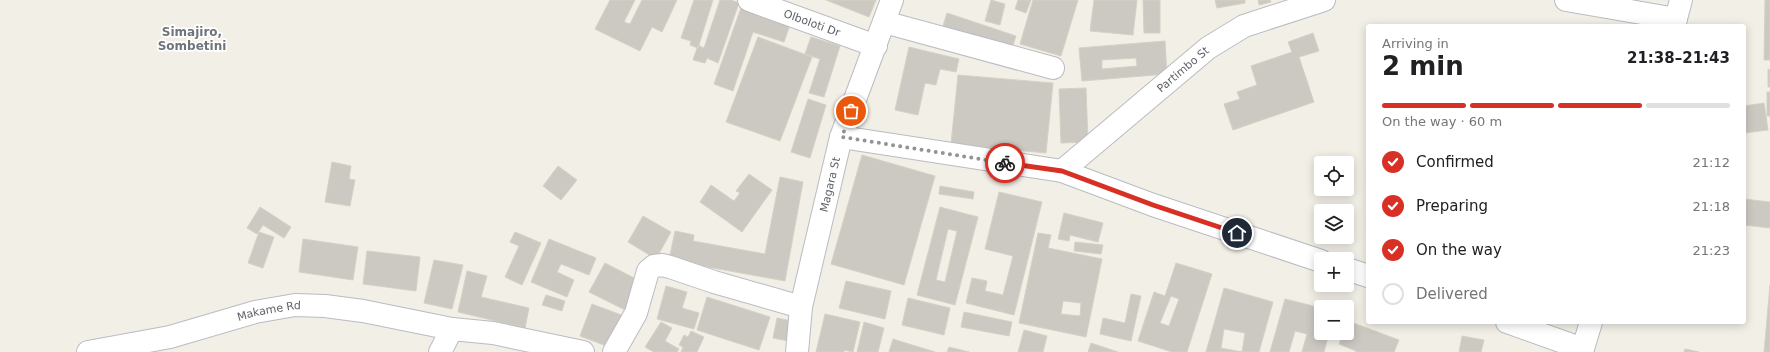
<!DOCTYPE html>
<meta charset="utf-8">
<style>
body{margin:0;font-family:"DejaVu Sans",sans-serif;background:#f2f2f2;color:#202124;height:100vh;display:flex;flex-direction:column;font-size:15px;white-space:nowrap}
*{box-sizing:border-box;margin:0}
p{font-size:13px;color:#757577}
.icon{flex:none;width:22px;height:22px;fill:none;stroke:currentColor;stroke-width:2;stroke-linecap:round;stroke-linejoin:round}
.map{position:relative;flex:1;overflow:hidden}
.details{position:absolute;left:1366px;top:24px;width:380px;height:300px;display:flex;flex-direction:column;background:#fff;border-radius:4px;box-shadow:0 2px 10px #0003}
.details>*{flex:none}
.tools{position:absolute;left:1314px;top:156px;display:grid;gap:8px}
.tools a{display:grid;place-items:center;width:40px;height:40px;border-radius:4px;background:#fff;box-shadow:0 2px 10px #0003;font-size:20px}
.pin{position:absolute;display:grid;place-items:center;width:34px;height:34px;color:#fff;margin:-17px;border:2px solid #fff;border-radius:50%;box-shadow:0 1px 4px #0007}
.courier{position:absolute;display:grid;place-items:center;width:40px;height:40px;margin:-20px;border:3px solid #d93025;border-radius:50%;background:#fff;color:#222;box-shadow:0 1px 5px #0007}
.head em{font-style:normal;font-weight:700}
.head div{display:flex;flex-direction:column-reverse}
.head{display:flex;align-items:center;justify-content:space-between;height:68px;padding:0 16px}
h1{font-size:26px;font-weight:700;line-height:30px}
.bar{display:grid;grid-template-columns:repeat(4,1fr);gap:6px 4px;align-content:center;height:48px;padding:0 16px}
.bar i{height:5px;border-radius:3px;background:#e0e0e0}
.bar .on{background:#d93025}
.bar p{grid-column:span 4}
ol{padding:0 16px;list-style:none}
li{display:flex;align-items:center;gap:12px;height:44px}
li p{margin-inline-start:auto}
li .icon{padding:4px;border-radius:50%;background:#d93025;color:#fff;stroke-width:4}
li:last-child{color:#757577}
li i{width:22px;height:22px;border:2px solid #e0e0e0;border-radius:50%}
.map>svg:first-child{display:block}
.building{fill:#ccc9c3;stroke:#d6d1c4;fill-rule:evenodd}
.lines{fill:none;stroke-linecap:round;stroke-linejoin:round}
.minor-casing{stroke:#b9bcc1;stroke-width:24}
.tertiary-casing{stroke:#b9bcc1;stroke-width:24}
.minor{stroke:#fff;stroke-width:22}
.tertiary{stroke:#fff;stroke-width:22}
.done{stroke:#919394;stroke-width:4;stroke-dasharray:0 7.2}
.route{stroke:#d93025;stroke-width:5}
.labels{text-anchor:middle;stroke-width:3.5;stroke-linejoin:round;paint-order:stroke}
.street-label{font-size:11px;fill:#5e6268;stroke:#fff}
.neighbourhood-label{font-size:12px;font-weight:bold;fill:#6f747a;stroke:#fff}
</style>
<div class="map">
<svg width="1770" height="352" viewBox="0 0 1770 352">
<rect width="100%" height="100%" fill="#f1efe6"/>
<!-- building -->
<path class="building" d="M610,0h25l-11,22 6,2 12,-24h35l-15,32 -10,-5 -12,24 -45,-22z
M694,0h19l-15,48 -8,-3 1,-4 -10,-3z
M720,0h11l8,3 -21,60 -11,-5 -2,5 -12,-3 5,-15 6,3z
M826,0h50l-7,17z
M991,0l14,4 -5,21 -15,-4z
M1018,0h13l-5,13 -11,-4z
M1033,0h45l-17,56 -41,-12z
M1094,0h43l-4,35 -43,-4z
M1143,0h17v33h-16z
M1215,0h30v3l-28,5z
M1258,0h12l1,2 -12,3z
M1765,0h5v60h-6z
M742,5l49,17 -7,20 -31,-10 -20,59 -19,-7z
M947,13l69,23 -4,12 -69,-22z
M1313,33l6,18 -20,6 15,45 -81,28 -9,-26 16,-5 -3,-7 20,-7 -6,-19 41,-14 -4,-10z
M758,37l54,20 -32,84 -54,-19z
M811,37l29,9 -16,51 -15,-4 11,-34 -15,-5z
M1165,41l2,33 -85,7 -3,-33zM1136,58l1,8 -35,3v-9z
M909,47l50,12 -3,13 -16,-3 -4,16 -11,-2 -7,32 -23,-5z
M1768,69l2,1v17h-2z
M958,75l95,8 -7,70 -95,-9z
M1086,88l2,54 -27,1 -2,-54z
M1767,92h3v24h-3z
M808,99l18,6 -16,53 -19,-6z
M1764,103l4,27 -24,3v-27z
M862,155l73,21 -31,109 -73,-21z
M332,162l19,4 -2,13 6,1 -5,26 -25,-4z
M558,166l19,14 -16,20 -18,-14z
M749,174l23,16 -30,42 -42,-30 11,-17 23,16 6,-8 -4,-2z
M780,177l23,5 -18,99 -116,-21 6,-29 19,4 -1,6 72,13z
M940,186l34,6 -1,7 -34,-5z
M999,192l43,10 -28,113 -48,-12 6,-25 15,3 -2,10 18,4 10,-39 -28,-7z
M1744,199l26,3v26l-26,-3z
M260,207l31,20 -7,11 -21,-13 -6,9 -10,-6z
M940,207l38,10 -23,88 -38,-10zM948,229l9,2 -12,51 -9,-2z
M1064,213l39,10 -5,19 -28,-7 -1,6 -11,-2z
M643,216l28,16 -15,27 -28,-17z
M259,232l15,5 -11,31 -15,-5z
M515,232l26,11 -19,42 -17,-8 14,-31 -9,-4z
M1038,233l13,2 -3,13 54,11 -16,78 -67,-14zM1063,301l18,2 -1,13 -19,-2z
M303,239l55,8 -5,33 -54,-8z
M549,239l47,19 -7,17 -28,-11 -4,8 17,8 -7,17 -36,-15z
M1075,242l28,3 -2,9 -27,-3z
M367,251l53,6 -4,34 -53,-7z
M434,260l29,5 -11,44 -28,-6z
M605,263l37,19 -15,29 -38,-19z
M1176,263l36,11 -25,78h-15l-34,-11 16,-49 11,4zM1171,296l8,3 -10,27 -9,-3z
M467,271l20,5 -6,21 48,11 -4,20 -67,-16z
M846,281l45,10 -6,28 -46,-11z
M1770,285v67h-6z
M666,286l21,6 -5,16 17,5 -5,16 -37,-10z
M1224,288l49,14 -14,50h-53z
M1131,294l10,2 -10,45 -31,-7 3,-16 22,5z
M546,295l19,6 -3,10 -20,-6z
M707,297l63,20 -11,33 -62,-20z
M908,298l42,10 -6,27 -42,-10z
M1285,299l36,9v25h8l-5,19h-22l5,-18 -12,-3 -6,21h-19z
M592,304l32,12 -12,32 -32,-12z
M964,312l48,10 -3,14 -48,-9z
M825,314l35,8 -7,30 -9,-2v2h-28z
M777,318l15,3 -4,20 -15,-3z
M1348,321l51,19 -5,12h-38v-1l-17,-7 4,-11h4z
M661,322l11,6 -7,13 14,8 -2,3h-23l-9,-5z
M864,322l20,6 -6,24h-21z
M1224,329l21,4 -3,19 -21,-4z
M1024,330l23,6 -4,16h-25z
M691,331l13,6 -7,15h-16l2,-5 -4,-2 5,-10 4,2z
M1462,336l22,4 -3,12h-22z
M893,339l42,13h-46z
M1091,343l27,9h-30z
M949,347l20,5h-22z
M1685,349l14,3h-15z"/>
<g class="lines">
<!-- minor casing -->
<g class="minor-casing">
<g id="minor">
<path id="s1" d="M749,0l127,46"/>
<path d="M1566,0l110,19"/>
<path d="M884,22l169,46"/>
<path d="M841,137l221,34 91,34 168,56"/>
<path id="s2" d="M1062,171l146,-123 36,-22 80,-26"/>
<path d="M1347,269l21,7"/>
<path d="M1507,322l76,27"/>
<path id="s3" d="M88,352l82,-15 85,-25 40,-7 30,1 38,5 89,18 41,4 90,19"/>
<path d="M440,352l12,-23"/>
<path d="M614,352l22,-39 12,-42 6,-5 8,-1 8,2 44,15 87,25"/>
<path id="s4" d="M797,352l4,-45 40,-170 51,-137"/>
</g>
</g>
<!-- tertiary casing -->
<g class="tertiary-casing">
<path id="tertiary" d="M1674,26l7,-26
M1582,352l9,-30"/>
</g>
<!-- minor -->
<use href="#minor" class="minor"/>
<!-- tertiary -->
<use href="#tertiary" class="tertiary"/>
</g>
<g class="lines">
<!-- done -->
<path class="done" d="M851,111l-9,26 163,26"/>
<!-- route -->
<path class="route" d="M1005,163l57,8 91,34 84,28"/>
</g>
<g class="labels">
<!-- street labels -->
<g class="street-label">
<text dy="4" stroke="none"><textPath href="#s1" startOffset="67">Olboloti Dr</textPath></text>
<text dy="4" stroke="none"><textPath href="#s2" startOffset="158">Partimbo St</textPath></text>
<text dy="4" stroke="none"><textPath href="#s4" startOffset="171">Magara St</textPath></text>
<text dy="4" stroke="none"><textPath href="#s3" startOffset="186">Makame Rd</textPath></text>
</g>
<!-- neighbourhood labels -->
<g class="neighbourhood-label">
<text x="192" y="36">Simajiro,<tspan x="192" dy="14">Sombetini</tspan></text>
</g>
</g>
</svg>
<div class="tools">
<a><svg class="icon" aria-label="locate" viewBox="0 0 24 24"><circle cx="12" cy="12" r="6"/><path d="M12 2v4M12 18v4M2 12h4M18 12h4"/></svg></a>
<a><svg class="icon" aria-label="layers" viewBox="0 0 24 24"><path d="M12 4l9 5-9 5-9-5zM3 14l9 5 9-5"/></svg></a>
<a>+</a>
<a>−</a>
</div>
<div class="pin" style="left:851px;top:111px;background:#ea580c"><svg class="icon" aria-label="bag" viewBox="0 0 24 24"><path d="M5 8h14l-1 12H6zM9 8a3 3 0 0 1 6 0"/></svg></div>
<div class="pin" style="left:1237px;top:233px;background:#1f2937"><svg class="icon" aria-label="home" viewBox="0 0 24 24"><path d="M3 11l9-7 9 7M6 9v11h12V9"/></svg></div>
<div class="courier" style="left:1005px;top:163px"><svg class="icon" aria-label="bike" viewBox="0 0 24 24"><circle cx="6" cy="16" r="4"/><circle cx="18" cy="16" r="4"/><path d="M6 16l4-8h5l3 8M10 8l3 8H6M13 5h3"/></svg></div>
<section class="details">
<div class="head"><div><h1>2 min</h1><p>Arriving in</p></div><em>21:38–21:43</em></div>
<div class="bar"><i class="on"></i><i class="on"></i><i class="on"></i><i></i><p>On the way · 60 m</p></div>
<ol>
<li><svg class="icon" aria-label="check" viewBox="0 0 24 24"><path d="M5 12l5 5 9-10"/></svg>Confirmed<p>21:12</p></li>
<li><svg class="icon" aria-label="check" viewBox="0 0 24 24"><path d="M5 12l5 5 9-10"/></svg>Preparing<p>21:18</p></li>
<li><svg class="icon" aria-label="check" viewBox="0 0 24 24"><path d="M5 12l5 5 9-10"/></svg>On the way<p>21:23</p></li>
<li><i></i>Delivered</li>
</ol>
</section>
</div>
